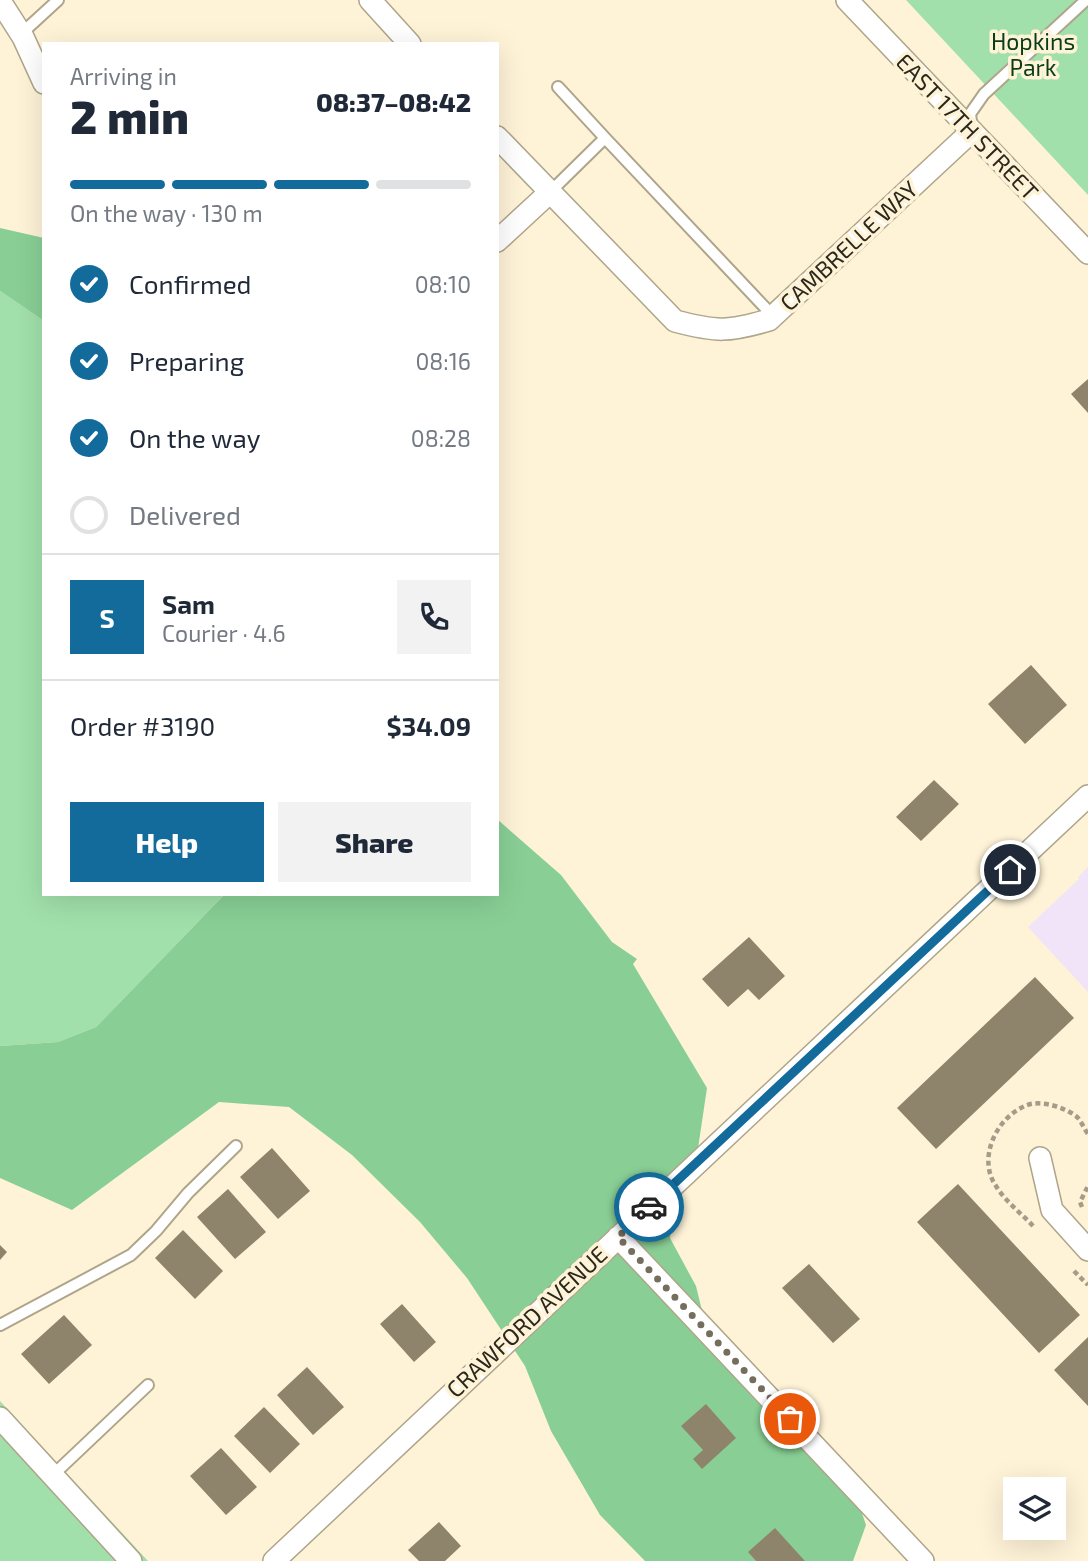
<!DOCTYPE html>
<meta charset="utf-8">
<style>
body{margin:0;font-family:"Exo 2",sans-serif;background:#f2f2f3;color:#1f2937;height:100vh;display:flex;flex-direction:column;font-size:26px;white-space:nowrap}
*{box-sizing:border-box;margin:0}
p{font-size:23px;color:#747a83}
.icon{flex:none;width:38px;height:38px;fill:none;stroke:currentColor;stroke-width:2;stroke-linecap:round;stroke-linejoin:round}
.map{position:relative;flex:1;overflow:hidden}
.details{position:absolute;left:42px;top:42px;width:457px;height:854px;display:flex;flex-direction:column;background:#fff;border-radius:0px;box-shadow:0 7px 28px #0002}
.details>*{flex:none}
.fabs{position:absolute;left:1003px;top:1477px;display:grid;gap:14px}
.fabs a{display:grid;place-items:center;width:63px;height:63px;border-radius:0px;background:#fff;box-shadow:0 7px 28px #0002;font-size:35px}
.pin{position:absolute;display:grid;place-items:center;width:60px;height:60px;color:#fff;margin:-30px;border:4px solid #fff;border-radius:50%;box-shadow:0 2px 7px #0007}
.courier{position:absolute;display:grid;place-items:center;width:70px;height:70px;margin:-35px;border:5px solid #126b9b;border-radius:50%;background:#fff;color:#222;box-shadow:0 2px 9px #0007}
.head em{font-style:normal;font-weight:800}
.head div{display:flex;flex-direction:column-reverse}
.head{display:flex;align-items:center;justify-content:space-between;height:119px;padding:0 28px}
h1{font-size:46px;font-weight:800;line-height:52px}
.bar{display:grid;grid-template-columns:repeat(4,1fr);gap:10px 7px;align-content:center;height:84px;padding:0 28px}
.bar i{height:9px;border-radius:5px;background:#e0e1e3}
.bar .on{background:#126b9b}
.bar p{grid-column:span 4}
.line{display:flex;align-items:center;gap:18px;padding:0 28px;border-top:2px solid #e0e1e3}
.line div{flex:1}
.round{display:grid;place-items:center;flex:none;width:74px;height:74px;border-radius:0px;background:#f2f2f3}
ol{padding:0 28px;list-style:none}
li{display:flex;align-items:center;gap:21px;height:77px}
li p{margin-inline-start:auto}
li .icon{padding:7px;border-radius:50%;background:#126b9b;color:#fff;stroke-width:4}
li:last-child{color:#747a83}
li i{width:38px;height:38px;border:4px solid #e0e1e3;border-radius:50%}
.cta{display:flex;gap:14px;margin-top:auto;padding:14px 28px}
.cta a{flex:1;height:80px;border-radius:0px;background:#126b9b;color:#fff;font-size:28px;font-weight:800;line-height:80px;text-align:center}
.cta a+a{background:#f2f2f3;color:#1f2937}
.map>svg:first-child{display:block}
.commercial{fill:#f2e4f8}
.green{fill:#a1e0ab}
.forest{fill:#89cf95}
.building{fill:#8e846b}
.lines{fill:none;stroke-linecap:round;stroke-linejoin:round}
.service-casing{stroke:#aea58a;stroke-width:14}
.minor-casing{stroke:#aea58a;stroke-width:24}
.path{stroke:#a49c88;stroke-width:4.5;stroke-dasharray:5 3.5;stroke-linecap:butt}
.service{stroke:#fff;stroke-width:10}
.minor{stroke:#fff;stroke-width:21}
.done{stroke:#756e5e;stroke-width:7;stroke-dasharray:0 12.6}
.route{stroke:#126b9b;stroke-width:9}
.labels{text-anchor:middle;stroke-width:7;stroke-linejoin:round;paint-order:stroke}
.park-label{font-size:23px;fill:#083d18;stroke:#fef3d7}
.street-label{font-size:23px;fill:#2b271d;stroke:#fef3d7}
</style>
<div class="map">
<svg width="1088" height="1561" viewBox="0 0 1088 1561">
<rect width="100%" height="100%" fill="#fef3d7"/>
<!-- commercial -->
<path class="commercial" d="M1088,867v125l-60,-65 51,-48 -1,-2z"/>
<!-- green -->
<path class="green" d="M906,0h182v195z
M0,291l44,30v573h181l-129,133 -38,15 -58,4z
M0,1401l148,160h-148z"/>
<!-- forest -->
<path class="forest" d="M0,228l44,10v83l-44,-30z
M497,819l64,56 51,67 25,17 -4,5 74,124 -10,67 -23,37 -4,46 26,48 10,41 139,136 21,62 -13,36h-208l-45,-46 -49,-84 -26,-65 -58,-88 -47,-56 -68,-67 -63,-48 -70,-5 -147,108 -72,-32v-132l58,-4 38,-15 129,-133h272z"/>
<!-- building -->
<path class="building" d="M1088,379v34l-17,-19z
M1031,665l36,40 -42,39 -37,-40z
M934,780l25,24 -38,37 -25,-24z
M749,937l36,39 -26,24 -11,-11 -20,18 -26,-28z
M1035,977l39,41 -138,131 -39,-41z
M272,1148l38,43 -32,28 -38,-42z
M958,1184l122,131 -41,38 -122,-131z
M228,1189l38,43 -31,27 -38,-42z
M183,1230l40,41 -28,28 -40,-41z
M0,1245l7,7 -7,8z
M809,1264l51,55 -27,24 -51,-55z
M402,1304l34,38 -22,20 -34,-38z
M64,1315l28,30 -43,39 -28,-30z
M1088,1337v69l-34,-36z
M307,1367l37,40 -31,28 -36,-40z
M706,1404l30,34 -34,31 -9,-10 10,-9 -22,-24z
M264,1407l36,37 -30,29 -36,-37z
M221,1448l36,39 -31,28 -36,-39z
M439,1522l22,24 -16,15h-26l-11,-11z
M775,1528l30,33h-49l-8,-9z"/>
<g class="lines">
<!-- service casing -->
<g class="service-casing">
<path id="service" d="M21,34l37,-34
M558,87l47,51
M972,129l-2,-15 14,-20 102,-94
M549,193l56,-55 168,178
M0,1325l131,-70 25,-24 32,-38 48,-47
M53,1475l95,-90"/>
</g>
<!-- minor casing -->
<g class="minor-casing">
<path id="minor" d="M370,0l40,44
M847,0l241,253
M0,1l23,36 21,46
M497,137l178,184c42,11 53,11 94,-1l203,-189
M497,241l52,-48
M1040,1158l12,52 36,40
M618,1237l305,324
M0,1418l131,143
M274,1561l814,-765"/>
</g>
<!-- path -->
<path class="path" d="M1082,1207l-2,-5 8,-16
M1033,1226c-12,-13 -28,-25 -37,-40 -19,-27 0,-68 29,-80 14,-7 39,1 51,10 5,4 8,13 12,18
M1074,1271l14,14"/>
<!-- service -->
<use href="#service" class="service"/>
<!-- minor -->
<use href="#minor" class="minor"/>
</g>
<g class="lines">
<!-- done -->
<path class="done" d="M649,1207l-31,30 172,182"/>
<!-- route -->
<path class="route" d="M649,1207l361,-337"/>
</g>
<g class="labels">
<!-- park labels -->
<g class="park-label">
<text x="1033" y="50">Hopkins<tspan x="1033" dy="26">Park</tspan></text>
</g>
<!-- street labels -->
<g class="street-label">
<text transform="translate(967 127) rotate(46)" y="8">EAST 17TH STREET</text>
<text transform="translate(849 246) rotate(-43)" y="8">CAMBRELLE WAY</text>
<text transform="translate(527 1322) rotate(-43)" y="8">CRAWFORD AVENUE</text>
</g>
</g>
</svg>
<div class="fabs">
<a><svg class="icon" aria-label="layers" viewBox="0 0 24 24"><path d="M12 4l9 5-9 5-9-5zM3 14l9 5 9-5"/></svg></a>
</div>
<div class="pin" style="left:790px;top:1419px;background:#ea580c"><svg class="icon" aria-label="bag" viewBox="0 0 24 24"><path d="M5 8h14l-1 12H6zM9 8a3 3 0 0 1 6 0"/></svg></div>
<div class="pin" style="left:1010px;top:870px;background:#1f2937"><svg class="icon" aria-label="home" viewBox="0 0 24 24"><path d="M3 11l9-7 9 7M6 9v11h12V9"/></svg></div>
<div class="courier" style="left:649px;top:1207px"><svg class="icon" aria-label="car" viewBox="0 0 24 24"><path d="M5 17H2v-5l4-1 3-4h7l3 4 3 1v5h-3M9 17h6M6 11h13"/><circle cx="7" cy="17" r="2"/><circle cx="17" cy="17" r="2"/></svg></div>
<section class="details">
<div class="head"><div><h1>2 min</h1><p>Arriving in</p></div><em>08:37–08:42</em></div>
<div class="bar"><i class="on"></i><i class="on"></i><i class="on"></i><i></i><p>On the way · 130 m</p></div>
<ol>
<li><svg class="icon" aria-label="check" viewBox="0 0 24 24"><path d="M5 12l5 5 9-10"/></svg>Confirmed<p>08:10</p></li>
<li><svg class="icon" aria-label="check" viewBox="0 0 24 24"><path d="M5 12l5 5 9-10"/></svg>Preparing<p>08:16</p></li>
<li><svg class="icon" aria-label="check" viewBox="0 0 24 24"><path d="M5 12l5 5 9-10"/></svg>On the way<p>08:28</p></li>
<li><i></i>Delivered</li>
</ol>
<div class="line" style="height:126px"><b class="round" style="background:#126b9b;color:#fff">S</b><div><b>Sam</b><p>Courier · 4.6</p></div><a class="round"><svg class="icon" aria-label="phone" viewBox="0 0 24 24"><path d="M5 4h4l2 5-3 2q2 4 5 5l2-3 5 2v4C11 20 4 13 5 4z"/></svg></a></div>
<div class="line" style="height:91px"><div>Order #3190</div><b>$34.09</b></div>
<div class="cta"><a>Help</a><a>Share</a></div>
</section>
</div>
